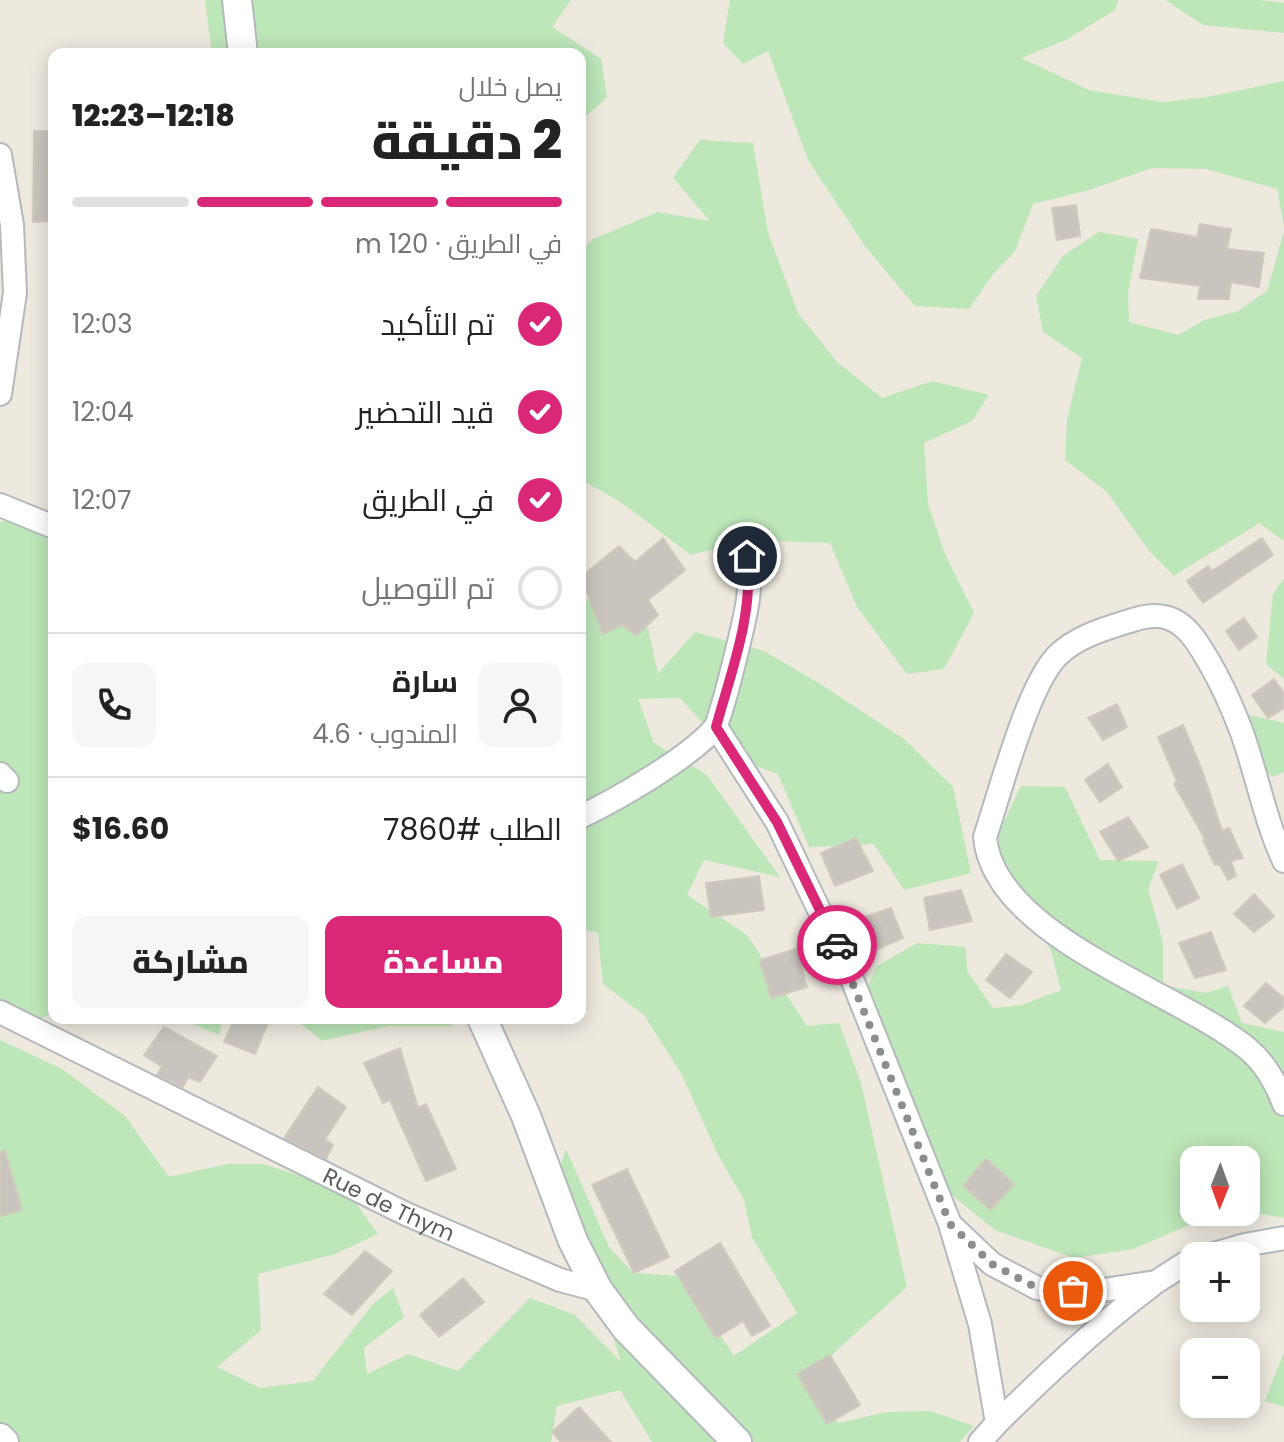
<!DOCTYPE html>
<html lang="ar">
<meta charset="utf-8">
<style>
body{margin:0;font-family:Poppins,Cairo,sans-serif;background:#f6f6f6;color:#222;direction:rtl;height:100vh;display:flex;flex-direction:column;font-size:30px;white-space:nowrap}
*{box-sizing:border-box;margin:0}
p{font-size:26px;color:#767676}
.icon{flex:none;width:44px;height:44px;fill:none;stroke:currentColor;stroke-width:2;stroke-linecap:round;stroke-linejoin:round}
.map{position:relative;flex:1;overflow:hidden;direction:ltr}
.drawer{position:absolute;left:48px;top:48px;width:538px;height:976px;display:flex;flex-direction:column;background:#fff;border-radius:16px;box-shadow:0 4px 20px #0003;direction:rtl}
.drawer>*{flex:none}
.needle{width:52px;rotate:181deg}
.controls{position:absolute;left:1180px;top:1146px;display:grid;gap:16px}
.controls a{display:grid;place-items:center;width:80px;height:80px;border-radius:16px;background:#fff;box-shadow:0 4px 20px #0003;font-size:40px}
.pin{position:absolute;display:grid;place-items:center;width:68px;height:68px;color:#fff;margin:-34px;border:4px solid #fff;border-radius:50%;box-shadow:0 2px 8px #0007}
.courier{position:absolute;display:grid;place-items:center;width:80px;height:80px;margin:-40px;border:6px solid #db2777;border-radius:50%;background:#fff;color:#222;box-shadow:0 2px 10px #0007}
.head em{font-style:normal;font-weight:800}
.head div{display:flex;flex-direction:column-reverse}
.head{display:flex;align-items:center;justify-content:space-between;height:136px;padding:0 24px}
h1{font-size:52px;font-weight:800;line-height:60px}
.bar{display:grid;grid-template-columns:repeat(4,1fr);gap:12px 8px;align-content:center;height:96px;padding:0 24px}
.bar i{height:10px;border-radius:6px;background:#e0e0e0}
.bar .current{background:#db2777}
.bar p{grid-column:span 4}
.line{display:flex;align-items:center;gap:20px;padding:0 24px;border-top:2px solid #e0e0e0}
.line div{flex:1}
.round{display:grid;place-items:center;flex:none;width:84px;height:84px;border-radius:16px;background:#f6f6f6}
ol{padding:0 24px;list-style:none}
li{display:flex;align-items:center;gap:24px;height:88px}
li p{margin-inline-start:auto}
li .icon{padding:8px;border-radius:50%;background:#db2777;color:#fff;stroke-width:4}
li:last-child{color:#767676}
li i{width:44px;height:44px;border:4px solid #e0e0e0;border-radius:50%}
.action{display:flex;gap:16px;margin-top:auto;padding:16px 24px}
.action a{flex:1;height:92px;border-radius:16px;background:#db2777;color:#fff;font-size:32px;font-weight:800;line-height:92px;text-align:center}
.action a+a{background:#f6f6f6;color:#222}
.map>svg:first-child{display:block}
.green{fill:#bde6b9}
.building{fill:#c9c5be;stroke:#d1c9bd;stroke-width:2}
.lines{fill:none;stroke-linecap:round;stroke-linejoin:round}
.minor-casing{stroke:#b5b9bd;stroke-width:26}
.tertiary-casing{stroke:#b5b9bd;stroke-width:32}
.minor{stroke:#fff;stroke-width:22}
.tertiary{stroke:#fff;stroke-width:28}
.done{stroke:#8c8e8e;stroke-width:8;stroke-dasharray:0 14.4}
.route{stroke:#db2777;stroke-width:10}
.labels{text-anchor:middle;stroke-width:8;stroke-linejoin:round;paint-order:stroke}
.street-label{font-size:22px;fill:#585d62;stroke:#fff}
</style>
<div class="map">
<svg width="1284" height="1442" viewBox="0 0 1284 1442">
<rect width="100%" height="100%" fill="#ede9df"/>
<!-- green -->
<path class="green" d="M205,0h366l-19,27 49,32 6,38 -27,25v-68h-368z
M730,0h388l-3,10 -49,30 -45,18 68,32 74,12 45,-5 76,-16v146l-7,-38 -71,-20 -54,-1 -63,22 -56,14 -18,47 -24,26 -22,32 -54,-3 -50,-60 -57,-86 -40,-109 -25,13 -20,-21z
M1165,0h95l24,3v30l-81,-8z
M700,140l53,3 15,90 30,80 39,49 45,36 50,-17 57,14 -17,26 -48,22 4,61 17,50 29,59 -30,56 -37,5 -50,-67 -27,-64 -80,-3 -59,15 -69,-52 -42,-24v-226l13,-14 65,-27 52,9 -37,-43z
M1284,231v310l-25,-18c-28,19 -57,34 -85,53l-24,-24 -43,-60 -42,-32 2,-40 15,-62 -39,-26 -7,-36 27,-40 36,-24 39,7 -10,55 1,28 49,13 27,-15 33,-9 29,-20z
M54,504v506l-16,12 -38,-21v-479l47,-10z
M1284,578v101l-18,-15 7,-70z
M580,596l68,32 10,46 37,-42 69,19 58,34 82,54 49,48 18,86 -67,17 -30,-46 -65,3 -31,-73 -44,-16 -54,-60 -42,1 16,44 53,32 73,102 -76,-17 -17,35 60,40 60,91 32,-3 22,60 46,204 -68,61 -29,33 28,42 49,-11 43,-1 44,15 -14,16h-308l-32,-52 -63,16 -6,36h-551v-402l62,29 63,47 44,61 58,-13h36l84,27 31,43 -43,20 -77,20 3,56 -44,37 43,21 53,-7 59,-76 21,-17 11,29 -40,31 3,26 41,-20 50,17 72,-73 45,17 46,47 -31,-97 -34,-86 10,-30 43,98 24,26 48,3 53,80 63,-43 -45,-76 -8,-37 -26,-45 -36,-80 -38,-60 -41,-31 -5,-51 -18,-4z
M1249,715l35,8v49l-12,5 -22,-24z
M1021,786l44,1 35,73 59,1 -11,28 15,53v43l43,8 22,-7 14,37 42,9v186l-38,-7v-51h-52v52h26l-87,37 -59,9 -79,-28 -47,-38 -31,-72 -49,-134 9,-20 40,-23 49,4 1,24 26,37 29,-3 39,-15 -10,-39 -22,-38 -34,-48 5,-35z
M178,1018h45l-4,17z
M294,1018h162l-5,8h-64l-65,15z
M1284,1352v55l-19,-6z"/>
<!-- building -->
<path class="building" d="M34,131h20v90l-21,1z
M1076,205l4,31 -23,4 -5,-32z
M1200,224l31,5 -4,20 37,4 -5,34 -28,-5 -2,17h-31l2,-13 -60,-8 11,-49 46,8z
M663,538l22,32 -37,30 10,15 -22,21 -14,-11 -19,9 -22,-57 38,-31 16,16z
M1262,538l11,17 -70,48 -16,-22 21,-15 4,5z
M1244,618l13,19 -18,13 -13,-19z
M1274,679l10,14v15l-16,10 -16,-23z
M1117,704l10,23 -24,13 -15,-22z
M1183,725l19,45 20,61 7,-3 14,30 -12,3 5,15 -8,4 -9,-16 -4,1 -12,-25 2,-1 -31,-55 3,-2 -19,-45z
M1108,764l14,23 -22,15 -15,-22z
M1128,817l20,30 -30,14 -18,-29z
M856,838l17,33 -38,15 -14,-33z
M1182,864l17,34 -22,11 -17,-34z
M759,876l5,34 -53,7 -5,-34z
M961,890l11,31 -42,9 -6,-32z
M1254,894l20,22 -20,16 -20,-18z
M891,908l12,30 -34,15 -11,-34z
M1211,932l15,38 -31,8 -16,-35z
M796,949l11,38 -36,11 -11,-38z
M1006,954l26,18 -22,26 -24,-18z
M1266,983l18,15v9l-19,16 -21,-17z
M235,1018h35l-15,36 -31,-12z
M164,1027l53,29 -17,26 -12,-5 -5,10 -26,-12 5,-8 -18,-12z
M400,1048l18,60 8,-4 30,65 -30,12 -36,-81 -7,3 -19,-40z
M318,1087l28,20 -21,32 8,6 -7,14 -42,-21z
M5,1151l17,59 -22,6v-64z
M986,1159l28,25 -23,26 -28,-24z
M627,1169l42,88 -35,16 -42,-88z
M720,1243l50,83 -18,10 -9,-15 -27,17 -41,-67z
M365,1251l27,20 -40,44 -28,-21z
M463,1278l21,24 -45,35 -19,-22z
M830,1355l30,50 -33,19 -30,-50z
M579,1407l32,35h-50l-9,-10z"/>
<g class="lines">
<!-- minor casing -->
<g class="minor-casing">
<g id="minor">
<path d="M0,155l12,70 3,68 -15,101"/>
<path d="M0,505l54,22"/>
<path d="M716,727l61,95 75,157 98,245 30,100 17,99 -17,19"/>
<path d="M0,774l7,7"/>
<path d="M580,817c36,-17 107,-58 134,-88 7,-8 32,-113 34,-130 2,-15 1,-28 -1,-43"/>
<path d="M1284,861c-19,-41 -27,-86 -42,-128 -12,-32 -27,-64 -46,-92 -17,-24 -35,-30 -63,-21 -26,8 -56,16 -76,36 -30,31 -57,137 -72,181 9,100 193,154 263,212 17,14 28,34 36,55"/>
<path id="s1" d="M0,1012l406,202 154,66 38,10"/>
<path d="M953,1227l39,37 45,24 15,3h45l59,-9 28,-18 10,-4"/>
<path d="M1207,1256l38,-11 39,-7"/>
<path d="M997,1423c49,-48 99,-96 154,-137"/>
</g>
</g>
<!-- tertiary casing -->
<g class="tertiary-casing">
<path id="tertiary" d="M237,0l6,54
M482,1018l44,98 47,125 25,49 28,38 111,114
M0,1438l4,4"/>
</g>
<!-- minor -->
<use href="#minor" class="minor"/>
<!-- tertiary -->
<use href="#tertiary" class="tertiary"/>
</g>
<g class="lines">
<!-- done -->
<path class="done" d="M837,945l113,279 42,40 45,24 36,3"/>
<!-- route -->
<path class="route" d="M747,556c7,58 -16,116 -31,171l61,95 60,123"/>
</g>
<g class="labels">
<!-- street labels -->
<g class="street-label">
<text dy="8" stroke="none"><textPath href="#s1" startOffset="434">Rue de Thym</textPath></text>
</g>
</g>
</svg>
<div class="controls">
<a><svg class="needle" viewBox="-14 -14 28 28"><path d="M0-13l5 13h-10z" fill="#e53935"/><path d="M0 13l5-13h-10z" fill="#767676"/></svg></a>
<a>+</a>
<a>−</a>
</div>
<div class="pin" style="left:1073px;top:1291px;background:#ea580c"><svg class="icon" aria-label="bag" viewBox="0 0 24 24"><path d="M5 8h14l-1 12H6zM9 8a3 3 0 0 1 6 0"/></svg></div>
<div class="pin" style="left:747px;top:556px;background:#1f2937"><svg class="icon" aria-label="home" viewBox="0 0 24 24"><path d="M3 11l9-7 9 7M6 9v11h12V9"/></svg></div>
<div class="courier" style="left:837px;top:945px"><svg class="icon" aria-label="car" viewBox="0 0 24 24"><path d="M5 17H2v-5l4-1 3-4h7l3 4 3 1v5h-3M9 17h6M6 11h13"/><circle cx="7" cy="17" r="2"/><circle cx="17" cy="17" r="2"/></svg></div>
<section class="drawer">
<div class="head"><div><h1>2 دقيقة</h1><p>يصل خلال</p></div><em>12:18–12:23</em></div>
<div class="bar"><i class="current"></i><i class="current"></i><i class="current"></i><i></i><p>في الطريق · 120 m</p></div>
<ol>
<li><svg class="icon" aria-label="check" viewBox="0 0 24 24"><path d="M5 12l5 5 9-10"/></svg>تم التأكيد<p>12:03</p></li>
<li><svg class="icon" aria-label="check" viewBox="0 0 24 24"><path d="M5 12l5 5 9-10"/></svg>قيد التحضير<p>12:04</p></li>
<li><svg class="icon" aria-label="check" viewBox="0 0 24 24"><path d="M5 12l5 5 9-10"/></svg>في الطريق<p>12:07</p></li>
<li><i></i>تم التوصيل</li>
</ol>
<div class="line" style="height:144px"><a class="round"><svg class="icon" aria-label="person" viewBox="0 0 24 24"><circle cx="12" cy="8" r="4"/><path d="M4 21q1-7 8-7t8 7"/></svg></a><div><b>سارة</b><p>المندوب · 4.6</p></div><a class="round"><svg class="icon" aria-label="phone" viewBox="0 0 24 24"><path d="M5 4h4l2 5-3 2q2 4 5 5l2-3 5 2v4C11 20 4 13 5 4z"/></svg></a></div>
<div class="line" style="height:104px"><div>الطلب #7860</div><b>$16.60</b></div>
<div class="action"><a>مساعدة</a><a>مشاركة</a></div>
</section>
</div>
